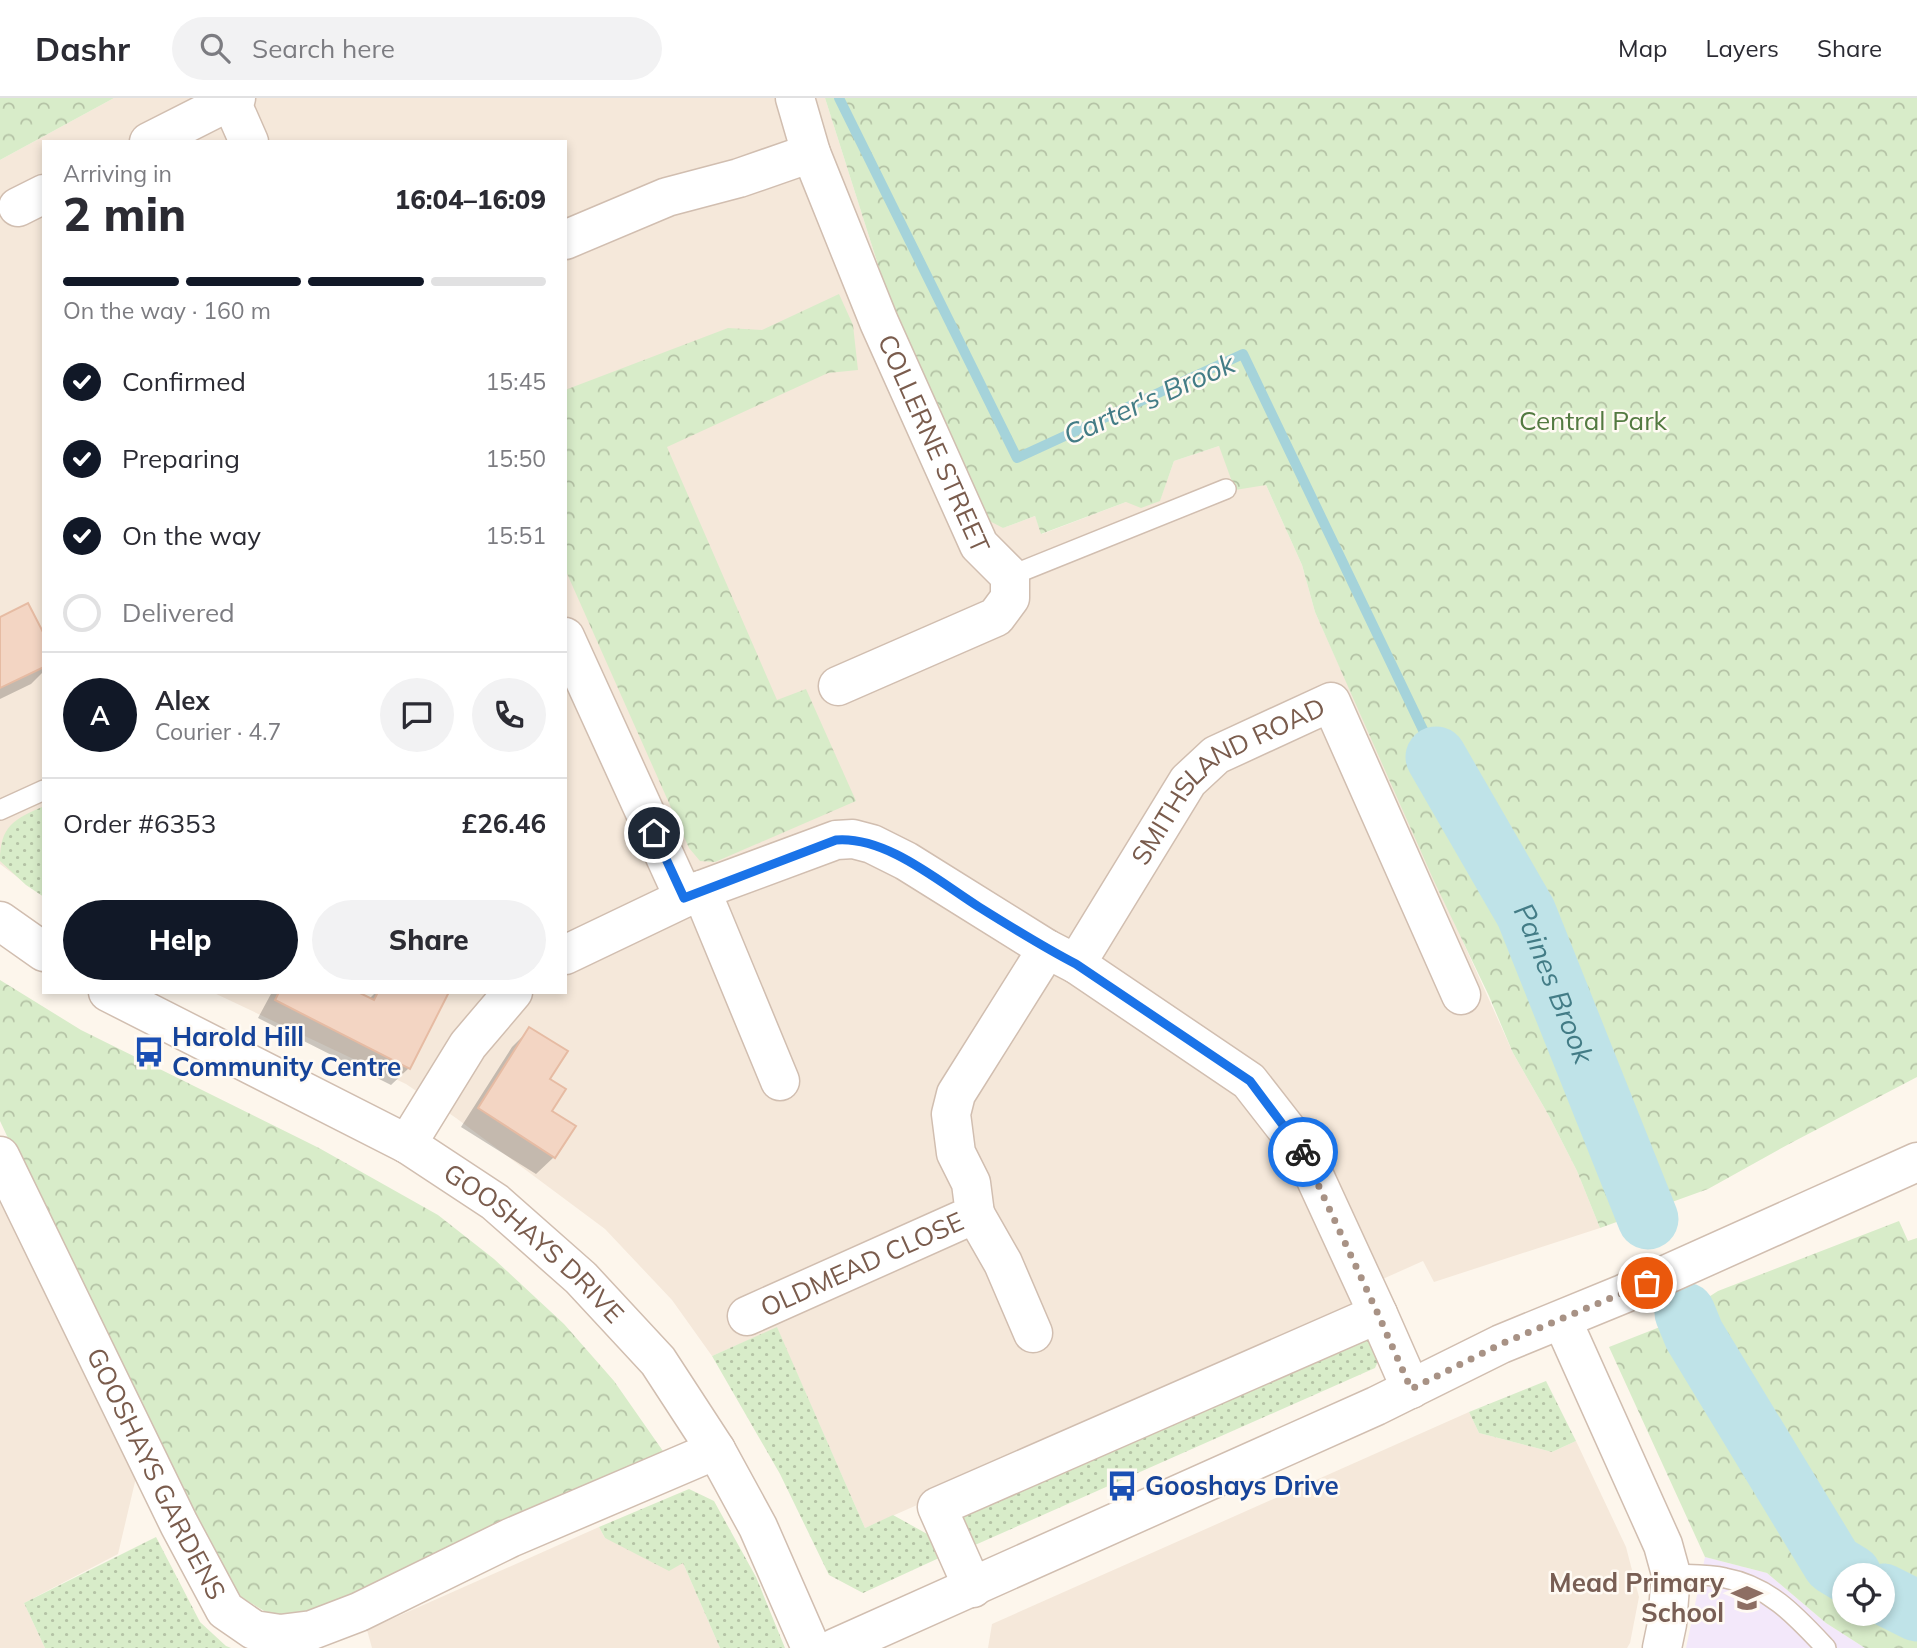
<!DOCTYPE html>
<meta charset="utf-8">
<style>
body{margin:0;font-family:Mulish,sans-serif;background:#f2f2f3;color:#2b2b33;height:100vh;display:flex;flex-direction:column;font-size:26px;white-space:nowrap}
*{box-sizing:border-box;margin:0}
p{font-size:23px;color:#7c7c81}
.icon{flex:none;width:38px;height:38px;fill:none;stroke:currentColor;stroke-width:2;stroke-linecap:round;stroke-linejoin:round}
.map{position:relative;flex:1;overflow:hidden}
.panel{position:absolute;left:42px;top:42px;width:525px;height:854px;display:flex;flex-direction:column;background:#fff;border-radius:0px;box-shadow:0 4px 10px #0003}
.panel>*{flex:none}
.fabs{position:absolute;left:1832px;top:1465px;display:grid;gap:14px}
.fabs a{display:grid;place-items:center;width:63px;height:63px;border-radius:50%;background:#fff;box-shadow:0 4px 10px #0003;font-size:35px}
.pin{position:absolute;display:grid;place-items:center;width:60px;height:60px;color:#fff;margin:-30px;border:4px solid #fff;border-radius:50%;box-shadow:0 2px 7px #0007}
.courier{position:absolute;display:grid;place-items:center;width:70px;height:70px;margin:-35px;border:5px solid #1a73e8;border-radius:50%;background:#fff;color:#222;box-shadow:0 2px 9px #0007}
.summary em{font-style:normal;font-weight:800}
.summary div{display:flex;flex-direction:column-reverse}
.summary{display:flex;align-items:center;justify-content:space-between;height:119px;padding:0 21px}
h1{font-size:46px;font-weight:800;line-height:52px}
.bar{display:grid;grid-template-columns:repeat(4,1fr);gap:10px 7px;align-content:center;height:84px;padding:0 21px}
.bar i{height:9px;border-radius:5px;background:#e1e1e2}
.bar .on{background:#111827}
.bar p{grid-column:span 4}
.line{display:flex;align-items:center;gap:18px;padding:0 21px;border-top:2px solid #e1e1e2}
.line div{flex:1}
.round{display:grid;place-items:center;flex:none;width:74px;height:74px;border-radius:37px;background:#f2f2f3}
ol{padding:0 21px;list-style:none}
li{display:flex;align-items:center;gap:21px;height:77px}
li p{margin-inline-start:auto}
li .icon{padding:7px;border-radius:50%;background:#111827;color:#fff;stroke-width:4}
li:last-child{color:#7c7c81}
li i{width:38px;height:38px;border:4px solid #e1e1e2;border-radius:50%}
.cta{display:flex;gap:14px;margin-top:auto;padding:14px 21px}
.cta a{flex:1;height:80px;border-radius:42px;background:#111827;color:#fff;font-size:28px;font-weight:800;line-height:80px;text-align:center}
.cta a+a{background:#f2f2f3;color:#2b2b33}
header{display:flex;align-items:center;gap:42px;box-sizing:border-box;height:98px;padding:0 35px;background:#fff;border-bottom:2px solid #e1e1e2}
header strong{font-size:33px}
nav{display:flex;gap:38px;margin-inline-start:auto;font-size:24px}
.search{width:490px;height:63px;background:#f2f2f3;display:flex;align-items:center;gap:18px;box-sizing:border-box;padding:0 24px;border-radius:38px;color:#7c7c81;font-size:26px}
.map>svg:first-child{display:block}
.residential{fill:#f5e8da}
.education{fill:#f3e8fa}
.grass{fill:url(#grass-dots)}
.park{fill:url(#park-crowns);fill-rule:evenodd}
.shadow{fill:#0003}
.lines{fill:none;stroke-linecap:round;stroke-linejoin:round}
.stream{stroke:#a5d3da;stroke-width:10}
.river{stroke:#bfe3e8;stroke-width:61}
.building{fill:#f3d5c3;stroke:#e6bba3;stroke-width:2}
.service-casing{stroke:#d1beb0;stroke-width:22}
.minor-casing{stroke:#d1beb0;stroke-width:41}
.tertiary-casing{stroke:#d1beb0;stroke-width:41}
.service{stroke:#fff;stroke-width:19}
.minor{stroke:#fff;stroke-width:38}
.tertiary{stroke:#fff;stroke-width:38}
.done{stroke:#a89285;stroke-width:7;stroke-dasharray:0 12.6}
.route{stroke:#1a73e8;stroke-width:9}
.labels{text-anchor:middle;stroke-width:5;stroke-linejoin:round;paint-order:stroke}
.park-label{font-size:26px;fill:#537a41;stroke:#fffaf3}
.street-label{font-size:26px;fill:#7a5c4d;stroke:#fffaf3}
.transit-label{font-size:26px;font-weight:bold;fill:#164399;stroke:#fffaf3;text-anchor:start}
.education-label{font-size:26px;font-weight:bold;fill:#785e54;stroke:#fffaf3;text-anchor:end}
.water-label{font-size:28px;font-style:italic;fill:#437c86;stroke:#fffaf3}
</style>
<header>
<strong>Dashr</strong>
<div class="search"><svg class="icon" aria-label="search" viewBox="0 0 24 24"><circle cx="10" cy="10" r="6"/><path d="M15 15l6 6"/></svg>Search here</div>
<nav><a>Map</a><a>Layers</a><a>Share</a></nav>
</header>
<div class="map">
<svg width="1917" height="1550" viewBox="0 0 1917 1550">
<defs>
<pattern id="grass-dots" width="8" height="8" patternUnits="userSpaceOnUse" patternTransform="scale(1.75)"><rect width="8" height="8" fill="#d8ecc9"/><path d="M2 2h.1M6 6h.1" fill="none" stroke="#b4c2a5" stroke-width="1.8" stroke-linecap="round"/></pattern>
<pattern id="park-crowns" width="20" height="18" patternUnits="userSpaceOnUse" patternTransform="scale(1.75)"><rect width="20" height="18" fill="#d8ecc9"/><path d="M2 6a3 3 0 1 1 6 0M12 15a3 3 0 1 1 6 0" fill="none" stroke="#b4c2a5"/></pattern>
</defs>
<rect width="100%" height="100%" fill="#fdf6ec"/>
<!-- residential -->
<path class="residential" d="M114,0h711l75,236 103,194 32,-12 7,18 84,-32 34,-2 14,-39 45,-15 47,39 36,80 13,47 198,441 36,63 28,55 23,57 -166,54 -11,-21 -38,17 -35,36 -485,214 -88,-200 -65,28 -40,-56 -67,-71 -149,-111 -50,-34 -194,-92h353v-850h-521v755l-44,-33v-704z
M0,1092l143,258 -25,106 -94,49 21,45h-45z
M1469,1314l10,21 73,19 24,-11 50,106 13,50 -9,46 -3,5h-639l4,-24z
M599,1429l6,11 78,25 37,85h-348l-5,-18z"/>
<!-- education -->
<path class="education" d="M1705,1459l62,16 59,50 39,25h-179z"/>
<!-- grass -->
<path class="grass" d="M44,708v91l-18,-12 -26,-24c0,-35 14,-42 44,-55z
M777,1229l88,201 28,-13 36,20 10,23 -76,35 -34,-18 -49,-101 -68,-118z
M1369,1237l10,24 -4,9 -409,181 -7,-34z
M1546,1283l30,60 -24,11 -73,-19 -10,-21z
M689,1391l25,12 42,76 29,71h-65l-37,-85 -14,8 -64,-33 -6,-11z
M156,1439l44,85 26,24 5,2h-186l-21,-45z"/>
<!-- park -->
<path class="park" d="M0,0h114l-114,62z
M825,0h1092v979l-128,67 -81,45 -108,39 -23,-57 -28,-55 -36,-63 -24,-57 -55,-115 -119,-269 -13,-47 -36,-80 -31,5 -16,-44 -45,15 -14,40 -19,7 -15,-6 -85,32 -6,-18 -32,12 -23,-12 -80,-182z
M839,196l14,31 5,45 -30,3 -161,74 110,253 29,-11 50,112 -141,61 -15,-1 -11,-13 -124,-279v-179l163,-62 34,2z
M0,882l81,50 238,118 119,67 56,44 70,65 50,57 51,73 -340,156 -52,6 -36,-21 -151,-290 -86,-184z
M1899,1123l9,20 9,-3v410h-52l-39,-25 -59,-50 -62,-16 -96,-210 56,-22 53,-34zM1844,1477h39v39h-39z"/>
<!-- shadow -->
<path class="shadow" d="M0,521l44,19v33l-13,13 -31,15z
M272,894h82l15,7 7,-7h71l-38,76 -18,17 -133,-67z
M530,931l18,51 6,77 -18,17 -75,-47 51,-80z"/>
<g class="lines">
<!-- stream -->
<path class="stream" d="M839,0l178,360 226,-104 193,403"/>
<!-- river -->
<g class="river">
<path id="s1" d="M1436,659l90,156 122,306"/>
<path d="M1685,1215l9,22 139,229 18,11"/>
<path d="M1883,1496l34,17"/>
</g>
</g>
<!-- building -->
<path class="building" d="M28,505l16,31v33l-44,21v-71z
M279,894h79l16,8 4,-8h71l-39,77 -135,-69z
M529,929l39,24 -18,28 16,10 -14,22 24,15 -21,32 -77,-50z"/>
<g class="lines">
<!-- service casing -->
<g class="service-casing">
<path id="service" d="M1010,478l216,-87
M0,712l44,-20
M1671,1476c17,1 37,0 54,4 44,8 71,38 101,70"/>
</g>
<!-- minor casing -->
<g class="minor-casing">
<g id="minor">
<path id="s2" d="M795,0l16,55 68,169 100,223 31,31v22l-14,19 -158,69"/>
<path d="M231,3l18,41"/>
<path d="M149,44l87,-44"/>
<path d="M18,109l26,-13"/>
<path d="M565,142l102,-43 72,-19 72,-25"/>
<path d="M565,539l119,261"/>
<path d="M701,792l79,191"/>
<path d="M565,857l136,-65 135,-50 17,-1 19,5 34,17 141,88 29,15 173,117 53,68 76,165 33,75"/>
<path id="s3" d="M1076,866l112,-183 28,-26 115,-53 130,293"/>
<path d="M407,1046l61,-99 45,-53"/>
<path id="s4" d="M0,1058l179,368 46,86 29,20 26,4 32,-4 47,-18 151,-74 206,-88"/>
<path d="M975,1116l28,49 30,70"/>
<path id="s5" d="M747,1218l228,-102 -4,-31 -15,-30 -5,-39 5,-20 91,-145"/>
<path d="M1562,1222l101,225 8,29 -4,50 -5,24"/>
<path d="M973,1490l-36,-81 441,-193"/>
</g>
</g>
<!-- tertiary casing -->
<g class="tertiary-casing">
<g id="tertiary">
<path d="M0,823l44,31"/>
<path id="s6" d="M108,894l299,152 88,58 86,76 77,83 58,89 42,77 53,121"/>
<path d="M835,1550l541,-242 125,-62 122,-50 294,-132"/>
</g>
</g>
<!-- service -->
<use href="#service" class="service"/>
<!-- minor -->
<use href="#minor" class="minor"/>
<!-- tertiary -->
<use href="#tertiary" class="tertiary"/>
</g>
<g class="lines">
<!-- done -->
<path class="done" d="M1303,1054l75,162 33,75 90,-45 146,-61"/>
<!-- route -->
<path class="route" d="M654,735l30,65 152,-58c50,-4 102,41 143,67 32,20 64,40 97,57l174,117 53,71"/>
</g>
<!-- icons -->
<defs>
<g id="bus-bare" transform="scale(2.415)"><path d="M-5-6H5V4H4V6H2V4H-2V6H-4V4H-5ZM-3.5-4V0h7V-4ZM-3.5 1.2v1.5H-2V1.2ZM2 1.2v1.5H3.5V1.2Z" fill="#1a4fb4" stroke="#fffaf3" stroke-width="2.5" paint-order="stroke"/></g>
<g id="school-bare" transform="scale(2.415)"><path d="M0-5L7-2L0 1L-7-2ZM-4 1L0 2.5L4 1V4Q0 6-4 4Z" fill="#8d6e63" stroke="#fffaf3" stroke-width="2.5" paint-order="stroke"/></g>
</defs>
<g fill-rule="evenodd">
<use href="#bus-bare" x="149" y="954"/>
<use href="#bus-bare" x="1122" y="1388"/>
<use href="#school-bare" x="1747" y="1500"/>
</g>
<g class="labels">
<!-- park labels -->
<g class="park-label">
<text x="1593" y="332">Central Park</text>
</g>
<!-- street labels -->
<g class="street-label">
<text dy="9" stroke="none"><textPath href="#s2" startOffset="373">COLLERNE STREET</textPath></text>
<text dy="9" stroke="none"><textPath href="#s3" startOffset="245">SMITHSLAND ROAD</textPath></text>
<text dy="9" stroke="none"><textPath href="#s6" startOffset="497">GOOSHAYS DRIVE</textPath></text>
<text dy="9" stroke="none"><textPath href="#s5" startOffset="126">OLDMEAD CLOSE</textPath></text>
<text dy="9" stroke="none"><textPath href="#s4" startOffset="354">GOOSHAYS GARDENS</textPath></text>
</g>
<!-- transit labels -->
<g class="transit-label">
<text x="172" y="948">Harold Hill<tspan x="172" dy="30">Community Centre</tspan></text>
<text x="1145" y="1397">Gooshays Drive</text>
</g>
<!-- education labels -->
<g class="education-label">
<text x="1724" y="1494">Mead Primary<tspan x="1724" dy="30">School</tspan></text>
</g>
<!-- water labels -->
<g class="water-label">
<text transform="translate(1149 301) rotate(-24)" y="10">Carter's Brook</text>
<text dy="10" stroke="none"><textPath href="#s1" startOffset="256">Paines Brook</textPath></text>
</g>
</g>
</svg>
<div class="fabs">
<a><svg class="icon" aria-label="locate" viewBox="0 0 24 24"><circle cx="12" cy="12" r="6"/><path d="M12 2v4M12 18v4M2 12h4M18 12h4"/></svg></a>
</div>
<div class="pin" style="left:1647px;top:1185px;background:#ea580c"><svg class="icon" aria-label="bag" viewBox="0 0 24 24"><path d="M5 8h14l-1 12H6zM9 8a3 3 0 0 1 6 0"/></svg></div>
<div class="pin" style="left:654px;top:735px;background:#1f2937"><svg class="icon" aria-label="home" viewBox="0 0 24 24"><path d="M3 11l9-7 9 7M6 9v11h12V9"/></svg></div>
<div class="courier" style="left:1303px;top:1054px"><svg class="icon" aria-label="bike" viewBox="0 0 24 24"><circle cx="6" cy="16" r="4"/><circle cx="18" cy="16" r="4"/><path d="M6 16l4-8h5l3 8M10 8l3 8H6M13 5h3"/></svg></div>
<section class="panel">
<div class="summary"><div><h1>2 min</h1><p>Arriving in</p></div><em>16:04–16:09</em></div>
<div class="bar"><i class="on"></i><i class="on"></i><i class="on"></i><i></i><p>On the way · 160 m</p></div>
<ol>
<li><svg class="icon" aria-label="check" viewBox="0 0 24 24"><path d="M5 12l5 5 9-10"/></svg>Confirmed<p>15:45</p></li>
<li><svg class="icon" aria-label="check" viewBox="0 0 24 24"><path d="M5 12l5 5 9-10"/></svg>Preparing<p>15:50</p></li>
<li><svg class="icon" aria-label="check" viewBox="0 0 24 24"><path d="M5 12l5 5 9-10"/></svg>On the way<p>15:51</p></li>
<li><i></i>Delivered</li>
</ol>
<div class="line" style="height:126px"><b class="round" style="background:#111827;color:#fff">A</b><div><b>Alex</b><p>Courier · 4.7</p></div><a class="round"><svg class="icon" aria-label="chat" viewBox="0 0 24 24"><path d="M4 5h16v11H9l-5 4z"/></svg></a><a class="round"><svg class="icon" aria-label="phone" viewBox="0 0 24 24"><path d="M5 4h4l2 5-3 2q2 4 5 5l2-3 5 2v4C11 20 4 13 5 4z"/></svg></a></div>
<div class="line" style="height:91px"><div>Order #6353</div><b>£26.46</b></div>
<div class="cta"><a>Help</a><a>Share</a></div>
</section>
</div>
